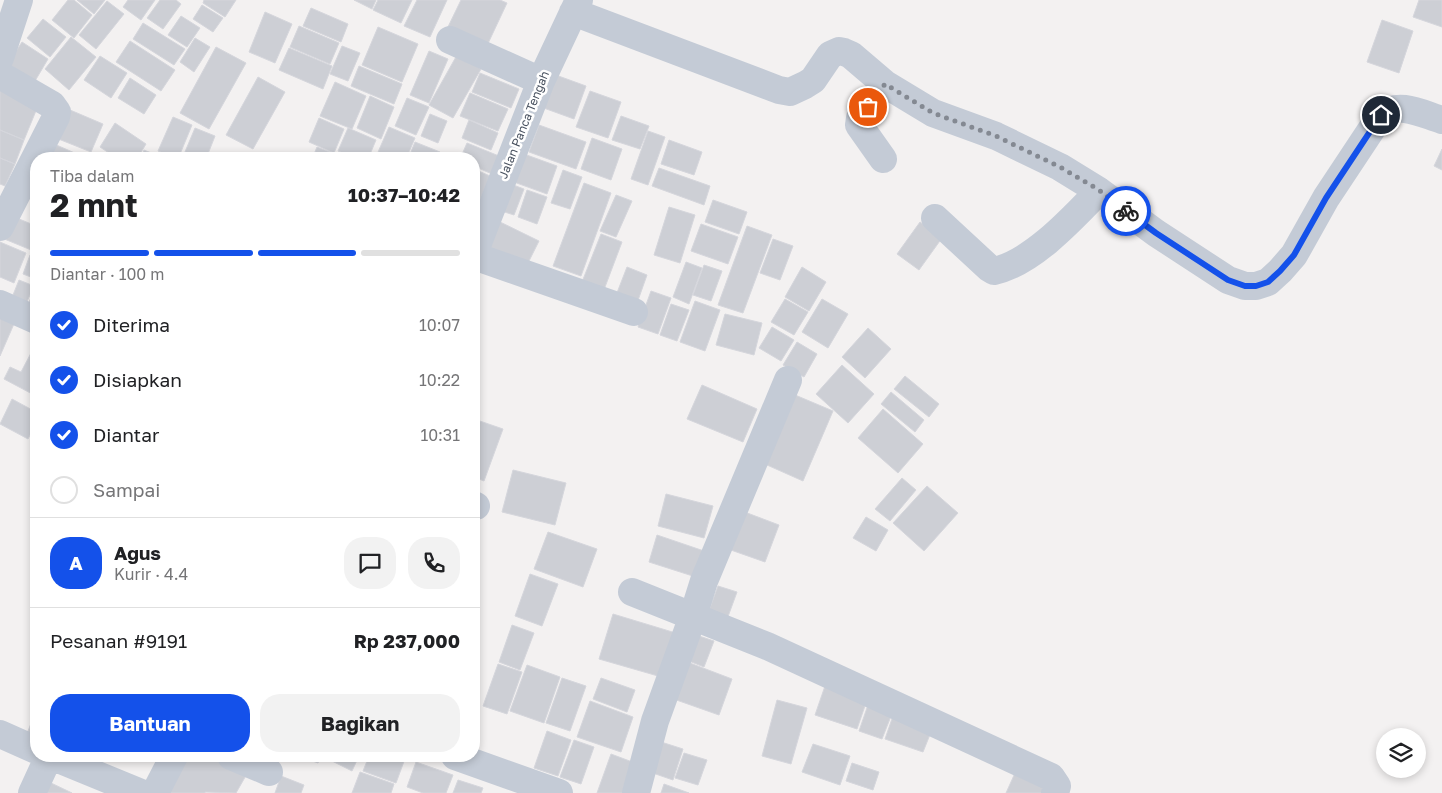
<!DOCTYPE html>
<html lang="id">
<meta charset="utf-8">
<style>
body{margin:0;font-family:"Golos Text",sans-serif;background:#f2f2f2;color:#202124;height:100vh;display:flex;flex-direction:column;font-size:19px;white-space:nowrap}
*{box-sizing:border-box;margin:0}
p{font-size:16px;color:#757577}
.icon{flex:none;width:28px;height:28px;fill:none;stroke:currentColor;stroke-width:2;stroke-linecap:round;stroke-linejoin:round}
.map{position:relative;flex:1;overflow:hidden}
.sheet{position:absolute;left:30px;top:152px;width:450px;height:610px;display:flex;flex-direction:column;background:#fff;border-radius:20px;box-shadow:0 2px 8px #0003}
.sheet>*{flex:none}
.controls{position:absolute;left:1376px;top:728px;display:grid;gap:10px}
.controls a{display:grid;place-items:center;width:50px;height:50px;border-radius:50%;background:#fff;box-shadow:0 2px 8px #0003;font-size:25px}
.pin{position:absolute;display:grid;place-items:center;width:42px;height:42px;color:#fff;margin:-21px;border:2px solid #fff;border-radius:50%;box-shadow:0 1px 5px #0007}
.courier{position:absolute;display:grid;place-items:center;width:50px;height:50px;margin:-25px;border:4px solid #1451ea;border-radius:50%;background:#fff;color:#222;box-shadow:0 1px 6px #0007}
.headline em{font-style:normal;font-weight:700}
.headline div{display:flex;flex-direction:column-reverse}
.headline{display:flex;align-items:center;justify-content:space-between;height:85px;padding:0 20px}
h1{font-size:32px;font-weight:700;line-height:38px}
.bar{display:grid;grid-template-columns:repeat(4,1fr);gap:8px 5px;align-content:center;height:60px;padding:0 20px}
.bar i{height:6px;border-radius:4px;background:#e0e0e0}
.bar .selected{background:#1451ea}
.bar p{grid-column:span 4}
.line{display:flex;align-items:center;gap:12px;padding:0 20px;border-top:1px solid #e0e0e0}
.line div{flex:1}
.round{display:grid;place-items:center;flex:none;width:52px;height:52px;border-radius:20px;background:#f2f2f2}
ol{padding:0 20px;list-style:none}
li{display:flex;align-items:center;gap:15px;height:55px}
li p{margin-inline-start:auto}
li .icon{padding:5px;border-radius:50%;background:#1451ea;color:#fff;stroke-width:4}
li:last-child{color:#757577}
li i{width:28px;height:28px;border:2px solid #e0e0e0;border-radius:50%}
.primary-button{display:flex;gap:10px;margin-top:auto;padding:10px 20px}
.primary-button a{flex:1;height:58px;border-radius:20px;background:#1451ea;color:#fff;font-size:20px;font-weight:700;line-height:58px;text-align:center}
.primary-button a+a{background:#f2f2f2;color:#202124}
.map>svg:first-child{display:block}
.building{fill:#cdcfd5;stroke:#d5d6dc}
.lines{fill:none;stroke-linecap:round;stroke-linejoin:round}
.minor{stroke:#c4cbd6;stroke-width:28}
.done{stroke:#848992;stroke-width:5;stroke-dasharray:0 9}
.route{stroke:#1451ea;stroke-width:6}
.labels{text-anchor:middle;stroke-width:5;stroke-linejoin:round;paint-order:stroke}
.street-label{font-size:12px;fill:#48515f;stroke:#fff}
</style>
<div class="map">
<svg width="1442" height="793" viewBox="0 0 1442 793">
<rect width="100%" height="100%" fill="#f3f1f1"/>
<!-- building -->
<path class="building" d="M68,0h6l18,15 -18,23 -22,-18z
M77,0h28l-11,14z
M128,0h27l-14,20 -18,-13z
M160,0h16l5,4 -18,25 -16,-11z
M204,0h32l-11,17 -22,-14z
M354,0h22l-4,9z
M378,0h34l-11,23 -28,-13z
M417,0h30l-17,37 -26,-11z
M461,0h39l7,3 -23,49 -39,-19z
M1419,0h23v27l-29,-10z
M107,1l17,13 -28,35 -17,-14z
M202,5l21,13 -10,14 -20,-13z
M311,8l37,16 -7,18 -38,-16z
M265,12l27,12 -17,39 -26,-11z
M181,16l19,12 -13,19 -19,-12z
M43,19l23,18 -16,20 -23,-19z
M1382,20l31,11 -14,42 -32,-11z
M143,23l42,26 -11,16 -41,-26z
M299,26l40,17 -9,21 -40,-17z
M378,27l40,17 -16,38 -40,-17z
M71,37l25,20 -27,33 -24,-21z
M195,38l15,9 -16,25 -14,-10z
M130,41l45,29 -14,21 -45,-29z
M22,42l26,17 -13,22 -27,-17z
M342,46l18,7 -12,28 -18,-7z
M216,47l30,16 -37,66 -29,-16z
M289,48l43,18 -9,23 -44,-19z
M429,51l19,8 -19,44 -19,-8z
M457,55l24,14 -28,49 -24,-13z
M100,56l27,17 -16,25 -27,-18z
M359,66l43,18 -8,20 -43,-18z
M480,73l39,16 -8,19 -39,-16z
M553,74l33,12 -12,33 -33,-12z
M258,77l27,15 -32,57 -27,-14z
M130,78l26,17 -12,19 -26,-16z
M0,82l40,19 -16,39 -24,-10z
M335,82l31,14 -14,33 -32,-13z
M590,91l31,11 -13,36 -32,-11z
M470,93l38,16 -10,22 -38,-15z
M370,96l24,11 -13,32 -24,-11z
M407,98l22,9 -13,28 -21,-9z
M63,107l40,17 -12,28 -40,-16z
M430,114l17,7 -9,22 -17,-7z
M621,116l28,10 -9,23 -28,-9z
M173,117l19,8 -14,34 -20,-8z
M319,118l25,11 -10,24 -25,-11z
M469,120l29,13 -7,17 -29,-12z
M115,123l31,21 -9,15h-19l-18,-12z
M539,125l47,17 -10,27 -47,-17z
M389,127l26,11 -9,21h-31z
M195,128l20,8 -9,23h-24z
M348,128l28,12 -8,19h-10l-20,-8z
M0,130l24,10 -9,24 -15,-6z
M648,131l17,6 -17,48 -17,-6z
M592,138l30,11 -11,31 -30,-11z
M45,140l32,14 -2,5h-38z
M669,140l33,12 -8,23 -33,-11z
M415,142l25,10 -3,7h-29z
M467,143l32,13 -7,18 -18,-8v-7h-14z
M317,147l18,7 -2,5h-21z
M1442,149v21l-8,-4z
M144,150l22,9h-26z
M340,153l13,6h-15z
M441,153l12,5v1h-14z
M524,154l33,12 -10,28 -33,-12z
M0,158l15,6 -10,22 -5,-2z
M659,168l51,18 -6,19 -52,-19z
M474,169l16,7 -12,29 -4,-2z
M563,170l19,7 -12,32 -19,-6z
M505,182l19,7 -10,26 -19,-6z
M584,183l27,10 -30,83 -28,-10z
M527,190l20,7 -10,27 -19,-7z
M616,195l16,6 -16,36 -16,-6z
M713,200l34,12 -8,22 -34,-12z
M669,207l26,8 -15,48 -26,-8z
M12,216l24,10v26l-34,-14z
M496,220l43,21 -13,26 -43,-21z
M920,222l22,16 -23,32 -22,-16z
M701,224l37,13 -10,27 -37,-13z
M747,226l25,9 -29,78 -25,-8z
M601,234l21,8 -20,53 -22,-8z
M773,239l20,7 -13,34 -20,-7z
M0,242l26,11 -12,30 -14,-6z
M30,255l6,3v21l-13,-5z
M686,262l16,6 -13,36 -16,-7z
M704,265l18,6 -11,30 -18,-6z
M627,267l20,8 -11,31 -21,-8z
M802,267l24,15 -17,29 -24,-14z
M19,280l15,6 -9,20 -14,-6z
M36,286v25l-9,-4z
M651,291l20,7 -13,36 -20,-7z
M785,299l23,13 -14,23 -23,-13z
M822,299l26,15 -20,34 -26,-16z
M695,301l25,9 -15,41 -25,-9z
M671,304l18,6 -12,31 -17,-6z
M0,310l17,7 -17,39z
M725,314l37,9 -8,32 -38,-10z
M772,327l22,13 -13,21 -22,-13z
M868,328l23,21 -26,29 -23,-21z
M797,342l20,12 -13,23 -21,-12z
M31,353l5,3v40l-32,-17 6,-12 11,5z
M842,365l32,29 -26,29 -32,-29z
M905,376l34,28 -10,13 -35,-28z
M702,385l55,24 -14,33 -56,-23z
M788,392l45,19 -30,70 -45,-20z
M891,392l33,28 -9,12 -34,-28z
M12,399l24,13v11l-8,16 -28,-15z
M883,409l40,35 -25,29 -40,-35z
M474,419l29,10 -19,52 -10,-4z
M513,470l53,13 -11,42 -53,-13z
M902,478l14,12 -26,31 -15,-12z
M927,486l31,27 -34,38 -31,-28z
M666,494l47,12 -9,32 -46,-12z
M742,511l37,14 -14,37 -37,-13z
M866,517l22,13 -12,21 -23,-13z
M548,532l49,17 -14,38 -49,-18z
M657,535l50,17 -8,26 -50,-16z
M530,574l28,10 -16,42 -27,-10z
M718,586l19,6 -11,30 -19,-6z
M613,614l66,20 -14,44 -66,-19z
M512,625l22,8 -14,37 -21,-8z
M693,634l21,7 -10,26 -20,-8z
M682,660l50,19 -13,36 -51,-18z
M498,664l24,8 -15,42 -24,-8z
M527,665l33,12 -16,46 -34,-12z
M562,678l24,8 -16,45 -24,-8z
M601,678l34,12 -8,22 -34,-13z
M825,686l42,14 -10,29 -42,-14z
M777,700l30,8 -16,56 -29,-8z
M590,701l43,16 -12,35 -44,-15z
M869,702l24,9 -11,28 -23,-8z
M36,711v35l-12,-5z
M894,713l39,14 -10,25 -38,-13z
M547,731l24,9 -13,36 -24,-8z
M574,740l20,7 -13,37 -21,-7z
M658,741l25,8 -10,31 -26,-9z
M813,744l37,12 -10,29 -38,-13z
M684,753l23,7 -9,25 -23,-7z
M611,754l24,9 -11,30h-27z
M179,756h23l46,16 -12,21 -31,-1v1h-39z
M299,756h22l-3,7z
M330,756h29l-7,15 -24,-12z
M369,756h37l-10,27 -33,-12z
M416,762l37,13 -7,18h-23l-16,-6z
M852,763l27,9 -6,18 -27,-9z
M360,772l34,12 -3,9h-39z
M1015,773l33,13 -3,7h-39z
M281,776l23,9 -3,8h-26z
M458,780l25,8 -2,5h-28z
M49,782l23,11h-28z
M664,784l25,9h-28z"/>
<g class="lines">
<!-- minor -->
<path class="minor" d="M573,12l206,78 11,2 15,-7 8,-5 17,-25 9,-4 5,1 7,3 34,29 48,29 63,23 64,31 39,24 57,42 72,47 17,6h11l12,-4 12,-11 14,-16 32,-57 55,-83c19,-14 41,-1 61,5
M450,40l91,41
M0,58l19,-58
M0,75l52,30 5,7 -1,5 -56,110
M883,159l-24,-34 1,-7 25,-34
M935,218l54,50 5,3c38,-8 79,-53 105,-80
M474,253l67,-172 38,-81
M474,256l160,56
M0,304l36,16
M474,505l2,1
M632,592l135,54 284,131 6,9 -2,7
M0,734l36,16
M51,756l90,37
M231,756l38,16
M455,756l104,37
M32,793l17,-37
M155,793l19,-37
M636,793l19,-72 38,-105 11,-35 84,-201"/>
</g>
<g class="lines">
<!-- done -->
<path class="done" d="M868,107l17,-23 48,29 63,23 64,31 39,23 27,21"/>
<!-- route -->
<path class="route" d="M1126,211l30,22 72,47 17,6h11l12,-4 12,-11 14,-16 32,-57 55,-83"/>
</g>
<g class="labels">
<!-- street labels -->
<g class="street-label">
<text transform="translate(524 125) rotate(-68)" y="4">Jalan Panca Tengah</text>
</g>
</g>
</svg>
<div class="controls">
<a><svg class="icon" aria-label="layers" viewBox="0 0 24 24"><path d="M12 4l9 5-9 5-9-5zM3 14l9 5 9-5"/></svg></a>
</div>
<div class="pin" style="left:868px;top:107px;background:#ea580c"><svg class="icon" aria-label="bag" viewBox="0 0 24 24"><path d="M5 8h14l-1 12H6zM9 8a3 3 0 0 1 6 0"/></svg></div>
<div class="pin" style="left:1381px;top:115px;background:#1f2937"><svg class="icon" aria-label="home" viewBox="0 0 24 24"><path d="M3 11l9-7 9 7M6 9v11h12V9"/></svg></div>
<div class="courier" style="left:1126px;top:211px"><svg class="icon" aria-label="bike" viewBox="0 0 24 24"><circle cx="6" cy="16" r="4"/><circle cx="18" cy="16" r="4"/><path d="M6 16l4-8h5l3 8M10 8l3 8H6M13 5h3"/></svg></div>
<section class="sheet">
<div class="headline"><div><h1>2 mnt</h1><p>Tiba dalam</p></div><em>10:37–10:42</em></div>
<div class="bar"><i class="selected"></i><i class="selected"></i><i class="selected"></i><i></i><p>Diantar · 100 m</p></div>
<ol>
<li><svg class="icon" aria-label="check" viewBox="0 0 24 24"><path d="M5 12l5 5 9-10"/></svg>Diterima<p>10:07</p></li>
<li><svg class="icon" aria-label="check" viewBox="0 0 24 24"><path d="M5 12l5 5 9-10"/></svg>Disiapkan<p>10:22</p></li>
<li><svg class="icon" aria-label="check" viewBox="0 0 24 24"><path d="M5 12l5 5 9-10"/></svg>Diantar<p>10:31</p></li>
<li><i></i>Sampai</li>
</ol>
<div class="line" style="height:90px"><b class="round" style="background:#1451ea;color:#fff">A</b><div><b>Agus</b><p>Kurir · 4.4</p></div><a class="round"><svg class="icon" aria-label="chat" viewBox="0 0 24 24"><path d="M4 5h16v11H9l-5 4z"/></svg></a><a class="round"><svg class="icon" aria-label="phone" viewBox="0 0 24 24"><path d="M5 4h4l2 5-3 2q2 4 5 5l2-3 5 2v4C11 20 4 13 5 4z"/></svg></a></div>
<div class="line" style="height:65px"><div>Pesanan #9191</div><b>Rp 237,000</b></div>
<div class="primary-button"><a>Bantuan</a><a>Bagikan</a></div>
</section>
</div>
